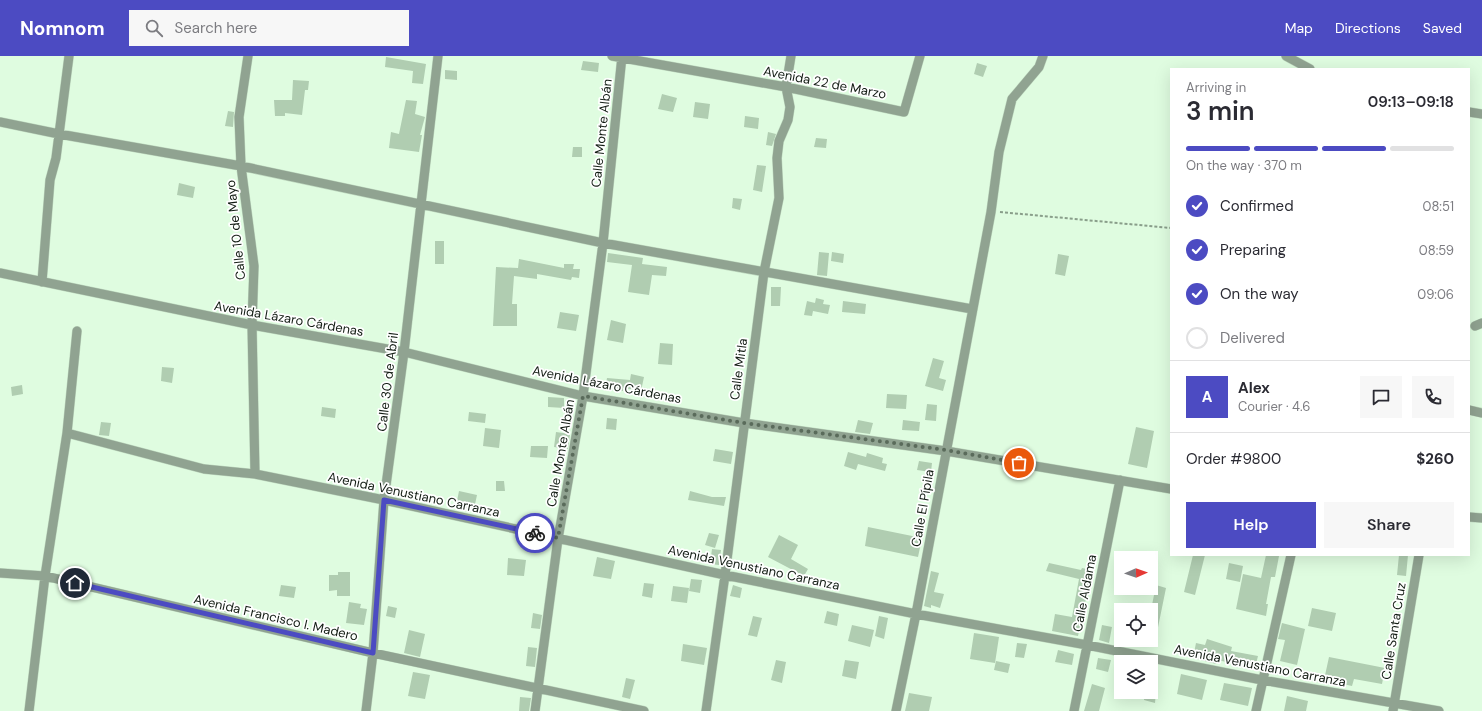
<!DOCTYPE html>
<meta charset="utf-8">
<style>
body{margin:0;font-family:"DM Sans",sans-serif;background:#f7f7f7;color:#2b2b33;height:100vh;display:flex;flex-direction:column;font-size:15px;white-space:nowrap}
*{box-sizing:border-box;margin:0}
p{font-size:13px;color:#7c7c81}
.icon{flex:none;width:22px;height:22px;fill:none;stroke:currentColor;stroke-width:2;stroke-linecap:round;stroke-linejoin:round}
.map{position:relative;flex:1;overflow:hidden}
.drawer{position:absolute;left:1170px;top:12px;width:300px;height:488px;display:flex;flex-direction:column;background:#fff;border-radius:0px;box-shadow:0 4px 16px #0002}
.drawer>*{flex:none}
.needle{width:26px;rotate:88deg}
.buttons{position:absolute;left:1114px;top:495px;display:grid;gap:8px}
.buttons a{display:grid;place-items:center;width:44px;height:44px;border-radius:0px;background:#fff;box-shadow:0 4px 16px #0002;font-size:20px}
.pin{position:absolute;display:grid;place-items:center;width:34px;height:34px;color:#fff;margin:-17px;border:2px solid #fff;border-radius:50%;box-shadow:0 1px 4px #0007}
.courier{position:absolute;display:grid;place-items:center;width:40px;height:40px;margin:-20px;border:3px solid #4c4bc2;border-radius:50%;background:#fff;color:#222;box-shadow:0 1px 5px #0007}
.overview em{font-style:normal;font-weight:600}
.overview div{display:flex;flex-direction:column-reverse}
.overview{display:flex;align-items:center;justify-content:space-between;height:68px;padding:0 16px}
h1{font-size:26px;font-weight:600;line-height:30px}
.bar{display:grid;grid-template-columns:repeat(4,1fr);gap:6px 4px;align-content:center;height:48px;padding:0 16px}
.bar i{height:5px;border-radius:3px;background:#e1e1e2}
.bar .active{background:#4c4bc2}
.bar p{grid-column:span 4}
.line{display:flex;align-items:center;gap:10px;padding:0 16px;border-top:1px solid #e1e1e2}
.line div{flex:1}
.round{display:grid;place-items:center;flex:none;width:42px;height:42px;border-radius:0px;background:#f7f7f7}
ol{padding:0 16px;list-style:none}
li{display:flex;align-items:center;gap:12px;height:44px}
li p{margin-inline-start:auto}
li .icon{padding:4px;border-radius:50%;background:#4c4bc2;color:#fff;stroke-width:4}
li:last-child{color:#7c7c81}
li i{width:22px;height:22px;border:2px solid #e1e1e2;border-radius:50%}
.action{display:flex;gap:8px;margin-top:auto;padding:8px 16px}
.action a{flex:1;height:46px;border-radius:0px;background:#4c4bc2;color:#fff;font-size:16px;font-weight:600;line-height:46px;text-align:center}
.action a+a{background:#f7f7f7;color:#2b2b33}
header{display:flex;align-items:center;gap:24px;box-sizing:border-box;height:56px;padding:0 20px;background:#4c4bc2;color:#fff}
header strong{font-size:19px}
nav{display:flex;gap:22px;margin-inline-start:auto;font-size:14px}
.search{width:280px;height:36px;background:#f7f7f7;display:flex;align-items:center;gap:10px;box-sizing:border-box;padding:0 14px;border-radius:0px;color:#7c7c81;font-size:15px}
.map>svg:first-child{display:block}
.building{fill:#b0cdb1}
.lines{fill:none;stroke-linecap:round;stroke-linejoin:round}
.street-casing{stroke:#bed8bf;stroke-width:10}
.path{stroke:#899e8a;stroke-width:2;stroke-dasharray:3 2;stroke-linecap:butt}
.street{stroke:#90a391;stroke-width:9}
.done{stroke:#5a6b5b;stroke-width:4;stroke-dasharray:0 7.2}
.route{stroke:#4c4bc2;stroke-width:5}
.labels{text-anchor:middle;stroke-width:3.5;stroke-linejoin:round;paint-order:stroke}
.street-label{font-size:13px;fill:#131d14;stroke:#fff}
</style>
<header>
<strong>Nomnom</strong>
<div class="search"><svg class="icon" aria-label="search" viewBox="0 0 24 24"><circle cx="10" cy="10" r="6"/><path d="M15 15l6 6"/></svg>Search here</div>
<nav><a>Map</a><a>Directions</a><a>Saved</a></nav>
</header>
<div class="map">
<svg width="1482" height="655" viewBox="0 0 1482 655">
<rect width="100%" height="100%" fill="#dffce0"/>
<!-- building -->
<path class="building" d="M386,1l40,7 -3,20 -11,-1 1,-12 -28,-4z
M583,5l16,2 -1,9 -17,-2z
M977,7l10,3 -4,11 -9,-3z
M445,14l12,1v9l-12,-1z
M293,24l16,1 -1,9h-3l-3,25 -17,-2v3h-10l-1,-16h18z
M662,38l15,4 -4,14 -15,-3z
M406,44l11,1 -2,13 10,3 -5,18h2l-3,17 -30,-4 2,-16 8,2z
M695,46l15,2 -2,15 -15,-2z
M228,55l6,1 -1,15 -8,-1z
M745,60l14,2 -1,11 -14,-2z
M768,76l8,2 -4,12 -6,-1z
M816,82l11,1 -1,9 -12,-1z
M573,91h9v10h-10z
M757,109l9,1 -4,26 -9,-2z
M179,127l16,4 -2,11 -16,-3z
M733,142l9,1 -2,11 -8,-2z
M435,185h9v23h-9z
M819,196l10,1 -2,23 -10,-1z
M832,196l12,2 -1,9 -12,-2z
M608,197l35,5 -1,6 25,3 -1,9 -14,-1 -3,20 -21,-3 4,-27 -25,-3z
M1058,198l11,2 -4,20 -10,-2z
M519,203l45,9v-4h10l-1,5h7l-1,9 -7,-1 -1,3 -34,-6v5l-23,-3 -2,28h5v22h-24l3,-59 22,1z
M771,231h10l-1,19h-9z
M816,242l8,2 -1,4 7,1 -2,9 -15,-3 -1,5 -8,-1 3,-14 8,2z
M843,245l23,3 -1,10 -23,-2z
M560,256l19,3 -3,16 -19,-3z
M611,264l15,4 -3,19 -16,-3z
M660,287l13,1 -1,21 -14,-1z
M933,302l11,3 -5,17 7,2 -3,11 -18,-5z
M162,311l12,1 -2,15 -11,-2z
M631,318l13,3 -3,14 -18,-3v3l-10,-1v-4l-7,-2 1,-6 23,2z
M22,329l1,9 -11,2 -1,-9z
M887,338l20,1 -1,14 -20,-1z
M548,341l16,1v10l-16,-1z
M927,348l10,1 -1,16 -11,-1z
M322,351l14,2 -1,9 -14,-2z
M469,356l17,2 -1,9 -17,-2z
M607,362l10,1 -1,11 -10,-1z
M858,364l15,3 -3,11 -15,-2z
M903,364l17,2 -1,9 -17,-1z
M101,366l10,1 -2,13 -10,-1z
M1136,371l18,4 -7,37 -19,-4z
M485,372l16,2 -2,18 -16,-2z
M556,376l14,2 -2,15 -14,-2z
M531,390h17l-1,12 -17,-1z
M715,393l18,3 -2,12 -18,-3z
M848,396l18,5 1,-4 16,5 -1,5 5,1 -2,7 -27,-7 -2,6 -12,-4z
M919,405l13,2 -1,9 -14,-2z
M496,425h8l1,10h-9z
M459,435l18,4 -3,14 -18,-3z
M690,435l22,6h14l-2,9 -36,-6z
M868,471l54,11 -4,19 -53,-11z
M709,477l10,2 -4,13 -10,-3z
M779,479l19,10 -7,14 17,10 -4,7 -36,-19z
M712,493l9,1 -2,15 -9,-1z
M1193,499h12l-10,40 -11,-3z
M1266,499l13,1 -4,21h-4l-5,27h2l-2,12 -30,-7 7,-35 18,4z
M1399,499h9l-2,21 -9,-1z
M597,501l18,4 -4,18 -18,-3z
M508,502l18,2 -2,16 -17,-1z
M1049,507l32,7 1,-2 10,2 -14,66 -26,-5 3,-17 17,3 7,-38 -33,-8z
M1229,507l14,3 -3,16 -14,-3z
M931,515l8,2 -5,19 10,2 -4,14 -9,-3v3l-7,-2z
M338,516h12v24h-13v-6l-8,1v-16h9z
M691,523l11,1 -2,13 -11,-2z
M644,527l10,1 -2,14 -10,-2z
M281,529l15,2 -2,11 -15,-2z
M733,529l9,3 -2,10 -10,-2z
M1156,529l10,3 -11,54h-4v-32z
M673,530l16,2 -2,15 -16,-2z
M217,546l12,2 -1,9 -12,-3z
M349,546l12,2 -1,4 7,1 -3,16 -18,-2z
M388,550l9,2 -2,10 -9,-2z
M1312,552l24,5 -4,18 -24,-5z
M827,555l12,3 -2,12 -13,-3z
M533,557l9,2 -2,14 -9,-1z
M753,560l9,2 -5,19 -9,-2z
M879,560l9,2 -4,21 -9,-3z
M1282,567l23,6 -8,36 -17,-4 5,-21 -7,-1z
M852,569l22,5 -4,17 -22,-6z
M1102,569l10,2 -3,16 -10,-3z
M409,574l16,4 -5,23 -16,-4z
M974,577l25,4 -4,26 -25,-4z
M1207,583l25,8 -1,4 27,5 -3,12 -38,-8 -1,4 -23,-6 3,-15 9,2z
M1017,587l10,1 -3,14 -9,-1z
M683,588l24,4 -3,17 -23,-4z
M528,591l9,1 -2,19 -9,-1z
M1058,594l16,4 -2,11 -17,-3z
M1329,601l56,11 -3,16 -28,-5 -2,7 -28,-6z
M1098,602l13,2 -3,12 -12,-3z
M776,604l10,2 -4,21 -11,-3z
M845,604l14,2 -3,17 -14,-3z
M996,605l14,3 -2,9 -14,-3z
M413,616l17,3 -5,24 -17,-3z
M1181,618l26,6 -5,20 -25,-6z
M626,622l9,2 -5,19 -8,-2z
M1224,627l28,5 -4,18 -28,-6z
M1092,628l13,4 -6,23h-15z
M1145,636h11l-1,11 -11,-3z
M909,637l23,4 -3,14h-24z
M1287,640l21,5 -2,10h-22z
M520,641l11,1 -2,13h-10z"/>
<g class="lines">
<!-- street casing -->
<g class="street-casing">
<path id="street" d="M248,0l-9,61 2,49 13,100 -2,59 3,149
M612,0l174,31 118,25 16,-56
M1286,0l24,13
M1469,56l13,2
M0,66l59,12 182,32 362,77 369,66
M0,217l252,52 152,27 179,44 161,27 202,28 225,38
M42,226l8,-102 6,-22 13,-102
M1475,270l7,-3
M1469,354l13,3
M67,377l137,36 51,5 129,26 341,75 191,39 171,31 175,35 177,31
M1469,461l13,1
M0,517l45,3 328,77 271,58
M29,655l16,-135 22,-143 10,-102
M366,655l7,-58 11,-153 20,-148 34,-296
M535,655l23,-172 25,-143 20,-153 19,-187
M706,655l19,-136 39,-303 15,-74 -2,-40 2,-17 9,-21 2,-13 -4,-20 5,-31
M896,655l20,-97 75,-402 8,-60 13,-53 27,-32 4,-11
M1074,655l46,-231
M1256,655l35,-156
M1393,655l26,-156"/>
</g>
<!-- path -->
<path class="path" d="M1000,156l171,16"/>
<!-- street -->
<use href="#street" class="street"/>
</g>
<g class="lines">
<!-- done -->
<path class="done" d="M535,477l23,5 25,-142 161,27 202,27 73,13"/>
<!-- route -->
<path class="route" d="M75,527l298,70 11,-153 151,33"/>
</g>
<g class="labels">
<!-- street labels -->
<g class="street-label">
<text transform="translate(825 26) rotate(11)" y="5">Avenida 22 de Marzo</text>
<text transform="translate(601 77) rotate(-84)" y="5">Calle Monte Albán</text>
<text transform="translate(235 174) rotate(-96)" y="5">Calle 10 de Mayo</text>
<text transform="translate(289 262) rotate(10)" y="5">Avenida Lázaro Cárdenas</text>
<text transform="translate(738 313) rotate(-82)" y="5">Calle Mitla</text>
<text transform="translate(387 326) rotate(-83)" y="5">Calle 30 de Abril</text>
<text transform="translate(607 328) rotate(11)" y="5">Avenida Lázaro Cárdenas</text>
<text transform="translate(560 397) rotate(-80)" y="5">Calle Monte Albán</text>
<text transform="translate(414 438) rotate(12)" y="5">Avenida Venustiano Carranza</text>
<text transform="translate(922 452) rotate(-80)" y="5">Calle El Pípila</text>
<text transform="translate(754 511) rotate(12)" y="5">Avenida Venustiano Carranza</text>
<text transform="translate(1084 537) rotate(-79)" y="5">Calle Aldama</text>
<text transform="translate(276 561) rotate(13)" y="5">Avenida Francisco I. Madero</text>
<text transform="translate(1393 575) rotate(-81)" y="5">Calle Santa Cruz</text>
<text transform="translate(1260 609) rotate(11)" y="5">Avenida Venustiano Carranza</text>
</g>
</g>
</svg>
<div class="buttons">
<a><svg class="needle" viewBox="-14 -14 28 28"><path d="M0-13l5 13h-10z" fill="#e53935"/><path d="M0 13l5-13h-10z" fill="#7c7c81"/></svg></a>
<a><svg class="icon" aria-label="locate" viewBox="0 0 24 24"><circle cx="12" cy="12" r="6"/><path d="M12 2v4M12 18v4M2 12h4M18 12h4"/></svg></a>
<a><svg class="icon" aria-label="layers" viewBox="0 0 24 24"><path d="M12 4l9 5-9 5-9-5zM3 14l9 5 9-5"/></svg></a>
</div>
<div class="pin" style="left:1019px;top:407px;background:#ea580c"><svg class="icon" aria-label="bag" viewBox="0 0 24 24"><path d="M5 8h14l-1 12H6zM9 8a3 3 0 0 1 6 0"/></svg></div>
<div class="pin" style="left:75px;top:527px;background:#1f2937"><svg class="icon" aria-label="home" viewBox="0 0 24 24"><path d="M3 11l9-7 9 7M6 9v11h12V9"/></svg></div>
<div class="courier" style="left:535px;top:477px"><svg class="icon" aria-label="bike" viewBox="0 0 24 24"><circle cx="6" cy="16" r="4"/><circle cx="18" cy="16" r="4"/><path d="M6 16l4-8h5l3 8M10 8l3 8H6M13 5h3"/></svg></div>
<section class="drawer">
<div class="overview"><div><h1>3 min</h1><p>Arriving in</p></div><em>09:13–09:18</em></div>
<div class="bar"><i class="active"></i><i class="active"></i><i class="active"></i><i></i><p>On the way · 370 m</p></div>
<ol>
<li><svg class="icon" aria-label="check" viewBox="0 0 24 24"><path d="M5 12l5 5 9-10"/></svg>Confirmed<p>08:51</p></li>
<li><svg class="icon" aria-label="check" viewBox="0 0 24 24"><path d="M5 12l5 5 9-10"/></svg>Preparing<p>08:59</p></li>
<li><svg class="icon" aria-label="check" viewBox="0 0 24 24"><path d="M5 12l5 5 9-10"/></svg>On the way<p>09:06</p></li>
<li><i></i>Delivered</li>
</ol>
<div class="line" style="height:72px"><b class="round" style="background:#4c4bc2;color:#fff">A</b><div><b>Alex</b><p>Courier · 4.6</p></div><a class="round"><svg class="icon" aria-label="chat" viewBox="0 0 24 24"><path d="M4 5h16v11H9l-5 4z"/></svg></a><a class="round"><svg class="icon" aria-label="phone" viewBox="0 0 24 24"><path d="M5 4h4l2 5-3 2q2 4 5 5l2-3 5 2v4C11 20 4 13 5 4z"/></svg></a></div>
<div class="line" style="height:52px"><div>Order #9800</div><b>$260</b></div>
<div class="action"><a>Help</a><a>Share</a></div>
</section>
</div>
